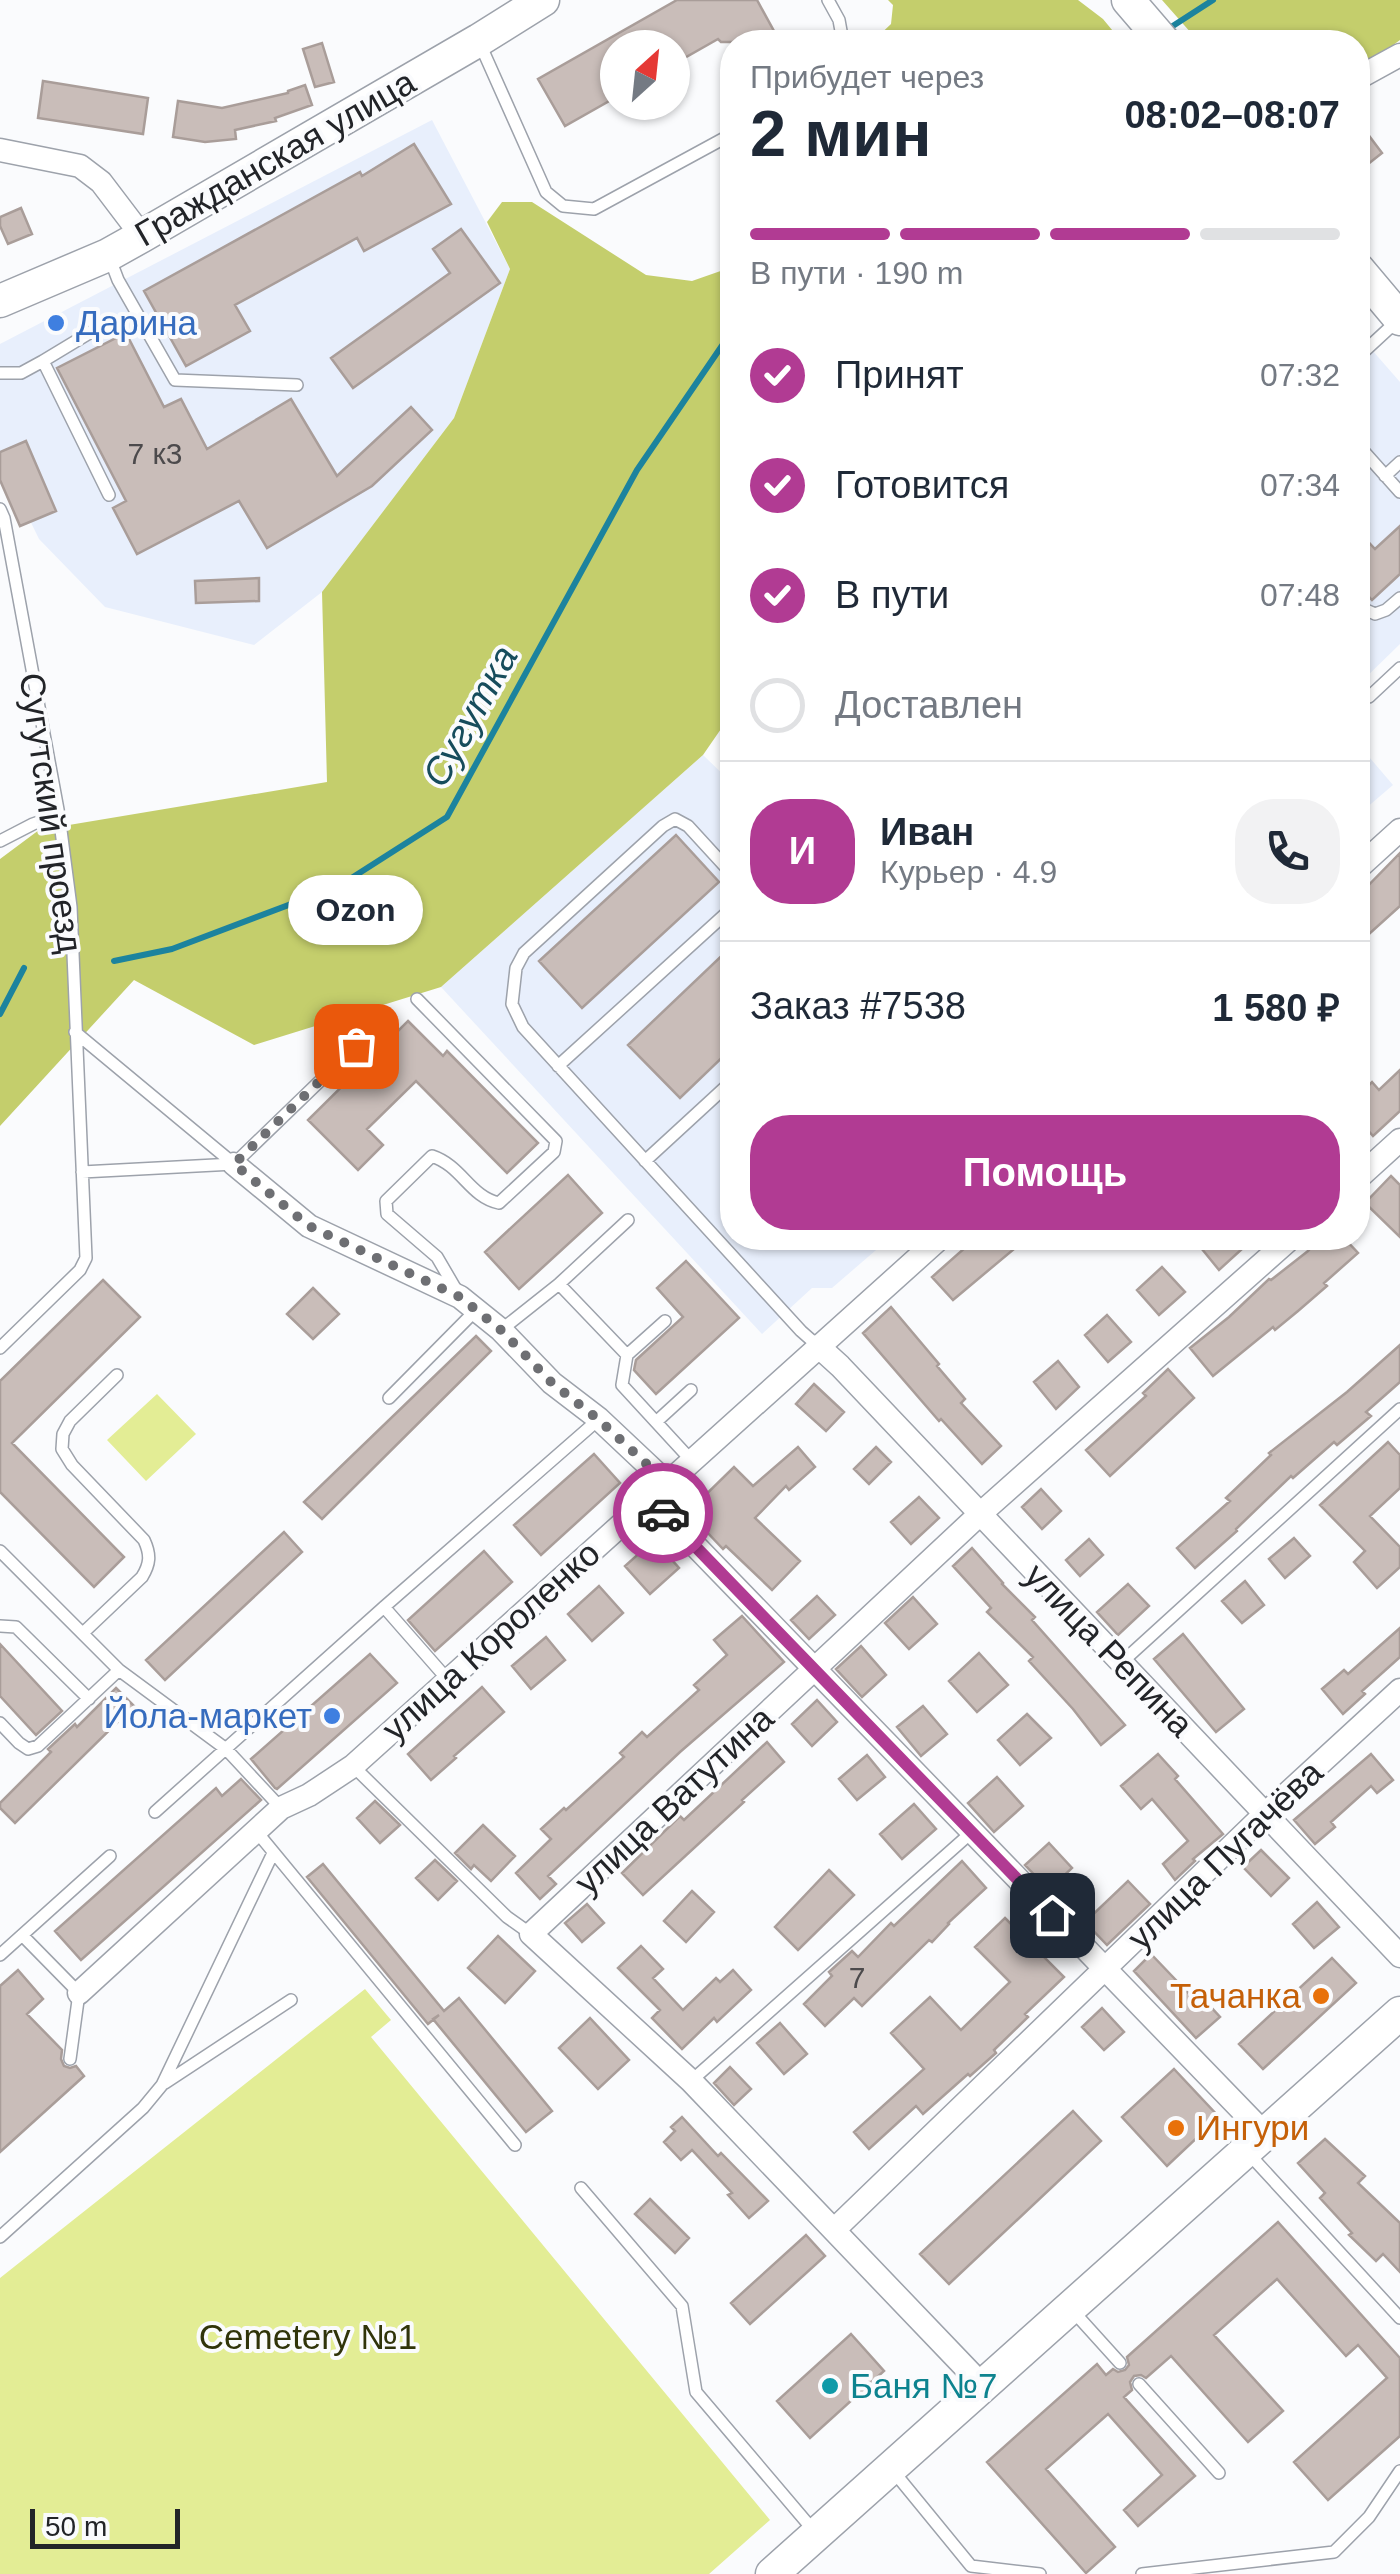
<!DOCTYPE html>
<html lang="ru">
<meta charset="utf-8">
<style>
body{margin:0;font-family:Arial,sans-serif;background:#f2f2f3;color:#1f2937;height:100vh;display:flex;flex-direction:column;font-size:38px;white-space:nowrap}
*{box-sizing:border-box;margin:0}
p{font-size:32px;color:#747a83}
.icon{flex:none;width:55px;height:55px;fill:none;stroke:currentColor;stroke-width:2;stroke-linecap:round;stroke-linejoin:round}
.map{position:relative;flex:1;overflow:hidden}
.sheet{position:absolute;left:720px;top:30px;width:650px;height:1220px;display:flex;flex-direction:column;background:#fff;border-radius:40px;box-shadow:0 2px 8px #0004}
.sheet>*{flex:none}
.needle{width:65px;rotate:27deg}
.tools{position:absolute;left:600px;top:30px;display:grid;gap:20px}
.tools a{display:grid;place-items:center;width:90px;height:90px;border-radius:50%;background:#fff;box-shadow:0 2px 8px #0004;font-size:50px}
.scale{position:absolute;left:30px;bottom:25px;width:150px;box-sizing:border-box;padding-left:10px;border:5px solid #222428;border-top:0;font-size:28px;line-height:35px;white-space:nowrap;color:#222428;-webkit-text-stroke:8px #fafbfd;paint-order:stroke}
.pin{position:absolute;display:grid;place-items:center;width:85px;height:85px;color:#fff;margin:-42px;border-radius:20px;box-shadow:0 5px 15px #0006}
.courier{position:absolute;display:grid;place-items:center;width:100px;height:100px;margin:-50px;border:8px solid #b13b93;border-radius:50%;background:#fff;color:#222;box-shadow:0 2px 12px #0007}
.bubble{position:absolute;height:70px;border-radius:35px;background:#fff;box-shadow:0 2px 8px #0004;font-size:32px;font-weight:800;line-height:70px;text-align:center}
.headline em{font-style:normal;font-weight:800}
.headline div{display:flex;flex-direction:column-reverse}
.headline{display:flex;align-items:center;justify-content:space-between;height:170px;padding:0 30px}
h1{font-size:65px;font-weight:800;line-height:75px}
.bar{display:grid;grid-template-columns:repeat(4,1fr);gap:15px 10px;align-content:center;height:120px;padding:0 30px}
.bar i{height:12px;border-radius:8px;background:#e0e1e3}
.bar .on{background:#b13b93}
.bar p{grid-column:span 4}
.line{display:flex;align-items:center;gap:25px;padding:0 30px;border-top:2px solid #e0e1e3}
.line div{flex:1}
.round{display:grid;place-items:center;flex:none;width:105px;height:105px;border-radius:40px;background:#f2f2f3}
ol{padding:0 30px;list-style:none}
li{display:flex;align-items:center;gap:30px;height:110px}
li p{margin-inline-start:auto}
li .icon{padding:10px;border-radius:50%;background:#b13b93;color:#fff;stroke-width:4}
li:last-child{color:#747a83}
li i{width:55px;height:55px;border:5px solid #e0e1e3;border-radius:50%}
.cta{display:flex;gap:20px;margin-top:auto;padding:20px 30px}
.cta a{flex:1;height:115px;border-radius:40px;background:#b13b93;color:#fff;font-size:40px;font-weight:800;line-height:115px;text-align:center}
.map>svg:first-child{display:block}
.built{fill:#e8effc}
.green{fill:#e3ed95}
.forest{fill:#c4ce6c}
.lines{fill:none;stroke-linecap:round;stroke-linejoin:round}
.stream{stroke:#1c839e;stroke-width:6}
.building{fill:#c9bdb9;stroke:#a99d99;stroke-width:2.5}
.service-casing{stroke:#9da2ab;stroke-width:14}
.minor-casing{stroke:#9da2ab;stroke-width:25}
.secondary-casing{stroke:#9da2ab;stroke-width:35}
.service{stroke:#fff;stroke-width:11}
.minor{stroke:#fff;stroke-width:22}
.secondary{stroke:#fff;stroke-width:32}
.done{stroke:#6e6f73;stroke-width:10;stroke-dasharray:0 18}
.route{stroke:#b13b93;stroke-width:12}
.shop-dot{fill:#3f7fe0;stroke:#fafbfd;stroke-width:4}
.food-dot{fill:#e8710a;stroke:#fafbfd;stroke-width:4}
.culture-dot{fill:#0f9aa8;stroke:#fafbfd;stroke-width:4}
.labels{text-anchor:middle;stroke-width:8;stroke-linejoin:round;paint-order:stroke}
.number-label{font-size:30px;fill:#4c4a4c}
.street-label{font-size:35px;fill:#222428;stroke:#fafbfd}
.shop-label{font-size:35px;fill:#366cbe;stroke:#fafbfd;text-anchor:start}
.food-label{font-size:35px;fill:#c56008;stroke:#fafbfd;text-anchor:end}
.park-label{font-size:35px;fill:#30340a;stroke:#fafbfd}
.culture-label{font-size:35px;fill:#0d838f;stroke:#fafbfd;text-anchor:start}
.water-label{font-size:38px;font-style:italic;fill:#164c5c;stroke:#fafbfd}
</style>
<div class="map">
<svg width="1400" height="2574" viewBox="0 0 1400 2574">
<rect width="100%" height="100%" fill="#fafbfd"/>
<!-- built -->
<path class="built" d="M432,120l78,149 -56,149 -132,174 -68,53 -149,-38 -66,-68 -39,-80v-115z
M1358,334l42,48v262l-42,41z
M1358,744l35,41 -35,30z
M703,755l29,28v455h158l-58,50h-20l-50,46 -321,-347z"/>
<!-- green -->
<path class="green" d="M157,1394l39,40 -50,47 -39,-41z
M365,1989l26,31 -20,17 399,483 -61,54h-709v-296z"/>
<!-- forest -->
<path class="forest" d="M888,0h190l25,19 19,23h-250l19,-18 2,-19z
M1162,0h238v40l-42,31v-29h-159z
M502,202h30l114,73 46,6 40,-14v446l-29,42 -262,232 -187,58 -120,-65 -134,146v-267l39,-29 288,-48 -5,-190 132,-174 56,-149 -23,-47z"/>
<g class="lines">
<!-- stream -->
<path class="stream" d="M1165,31l48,-31
M114,961l58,-12 167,-63 108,-69 190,-347 95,-139
M0,1014l24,-46"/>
</g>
<!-- building -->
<path class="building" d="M677,0h80l23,42h-59l-3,-3 -46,26v-17h-54v48l-53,30 -27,-47z
M322,43l12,39 -19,5 -12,-38z
M43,81l105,17 -5,36 -105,-16z
M305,85l7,20 -37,13 1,3 -41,9 1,9 -31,3 -32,-5 5,-36 44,7 66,-15v-2z
M1358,121l24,32 -24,19z
M414,144l37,60 -87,47 -7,-13 -122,67 15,26 -64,35 -42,-75 216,-119 2,4z
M21,208l11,26 -24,10 -8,-18v-9z
M461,229l39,54 -147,105 -22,-30 119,-85 -17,-24z
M126,333l38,74 17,-8 26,50 84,-50 46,77 74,-69 21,23 -60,56 -105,62 -28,-47 -102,53 -24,-46 13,-7 -69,-133z
M26,441l30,70 -36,15 -20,-46v-28z
M1400,526v48l-28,26 -14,-15v-54l17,18z
M259,578v23l-63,2 -1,-22z
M676,835l43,47 -137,126 -43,-47z
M1400,853v53l-42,38v-48z
M732,946v102l-52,50 -52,-53z
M408,1021l35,35 4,-5 91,92 -31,30 -91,-92 -49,48 16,16 -25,25 -50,-50z
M1400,1070v41l-27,25 -15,-17v-23l14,-14 7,8z
M568,1175l34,38 -83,76 -34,-37z
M1391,1176l9,9v52l-35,-34z
M976,1238h51l-74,62 -21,-23z
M1193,1238h61l-35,32z
M1319,1238h25l14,15 -34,30 3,3 -29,25 -23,19 -2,-3 -60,49 -23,-28 39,-31 40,-38 2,1 37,-29z
M686,1261l53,57 -83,76 -22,-24 2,-10 47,-43 -26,-29z
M1162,1267l23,25 -26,23 -22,-25z
M103,1280l37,37 -128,126 112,114 -30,30 -94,-95v-111z
M313,1288l26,26 -26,25 -26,-25z
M891,1307l48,57 -2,2 28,33 -4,4 40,43 -19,18 -41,-45 -2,2 -76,-88z
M1107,1315l24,27 -23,20 -23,-27z
M476,1336l15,15 -169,168 -18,-17z
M1400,1345v37l-34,30 5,4 -34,29 -3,-3 -41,36 -2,-2 -55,53 1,2 -42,37 -18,-20 53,-47 -4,-3 45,-43 -2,-2 78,-61z
M1058,1361l21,26 -23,22 -22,-27z
M1168,1369l26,29 -84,78 -24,-26 60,-54 -3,-3z
M814,1384l30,28 -18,19 -30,-27z
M1388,1442l12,13v33l-30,28 30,31v20l-23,21 -23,-26 11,-11 -45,-46z
M798,1447l17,20 -26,23 -3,-4 -31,32 45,43 -28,29 -46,-44 -3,3 -35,-37 46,-45 19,19z
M876,1447l15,15 -22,22 -15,-15z
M594,1454l26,29 -79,72 -27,-30z
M1041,1489l20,22 -19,18 -20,-22z
M919,1497l20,21 -28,26 -20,-22z
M284,1532l18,20 -137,128 -19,-20z
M1294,1538l16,18 -25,22 -16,-19z
M1089,1539l14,16 -23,21 -14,-16z
M654,1540l25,28 -29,26 -25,-28z
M972,1548l31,35 -1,1 33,33 -3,3 93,105 -24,20 -28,-36 -44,-48 4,-4 -46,-45 4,-4 -38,-42z
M484,1551l28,31 -77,69 -27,-31z
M1245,1581l19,24 -22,18 -20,-22z
M1128,1584l21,22 -31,29 -21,-23z
M599,1586l24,27 -31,28 -24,-27z
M817,1596l18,19 -26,24 -18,-19z
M913,1597l24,27 -28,25 -24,-26z
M742,1616l42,46 -104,90 -132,124 8,8 -16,15 -24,-26 35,-34 -10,-10 23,-21 2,2 58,-53 -4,-4 22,-21 5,5 52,-47 -5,-5 33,-30 -13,-15z
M1400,1628v29l-38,34 3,3 -22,20 -21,-25 22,-19 4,4z
M1183,1634l61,75 -28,23 -62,-73z
M546,1637l19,23 -34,29 -19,-23z
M0,1644l62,67 -26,24 -36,-39z
M861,1646l25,29 -24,22 -26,-28z
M979,1653l29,32 -31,27 -28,-31z
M370,1654l27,29 -120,106 -2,-1 -24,-29z
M482,1687l22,25 -50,44 2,2 -25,22 -23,-26z
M116,1688l18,18 -119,117 -15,-15v-5l51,-51 -3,-3 27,-25 2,3z
M817,1700l20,22 -25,24 -20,-22z
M923,1706l24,28 -26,22 -24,-29z
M1027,1714l24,24 -31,27 -22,-25z
M767,1742l17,20 -42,38 2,2 -101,93 -21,-22 58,-57 4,4z
M1158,1754l20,22 -3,3 48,55 -30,25 2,2 -20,19 -12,-16 25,-23 -36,-42 -11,10 -20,-23z
M1371,1754l22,26 -16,13 -6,-7 -40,36 4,5 -20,17 -21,-24z
M867,1755l18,22 -28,23 -18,-21z
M997,1777l26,29 -29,26 -26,-29z
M241,1779l20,21 -180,160 -26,-29 161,-143 6,8z
M375,1801l25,24 -20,18 -23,-25z
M914,1804l22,25 -34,30 -22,-25z
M483,1825l32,31 -24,25 -17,-16 -3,4 -16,-16z
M1049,1843l23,25 -23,22 -24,-25z
M1261,1850l28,28 -18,18 -28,-29z
M435,1860l22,21 -19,19 -22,-22z
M962,1861l24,27 -38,35 1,1 -17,18 -3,-2 -67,66 -8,-8 -29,28 -21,-22 28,-28 -3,-4 23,-21 6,6 33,-34 3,3z
M323,1864l121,147 15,-13 93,113 -26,21 -93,-113 6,-4 -11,9 -121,-147z
M829,1870l25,25 -56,55 -23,-23z
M1128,1881l22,23 -43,41 -22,-23z
M692,1891l22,21 -28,30 -22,-21z
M1317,1902l22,25 -25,21 -21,-24z
M587,1904l17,19 -22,19 -17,-19z
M1005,1918l59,59 -39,37 3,3 -34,33 2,3 -26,23 -2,-2 -45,40 -7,-8 -47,43 -15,-17 70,-63 -33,-36 39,-36 31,33 49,-48 -35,-35z
M498,1936l37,35 -30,32 -37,-35z
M641,1946l22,23 -10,9 30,32 33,-32 4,4 13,-12 18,20 -34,32 -3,-4 -32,31 -30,-31 8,-8 -42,-42z
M1151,1954l44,46 5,-5 20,22 -24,21 -62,-67z
M1332,1958l24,25 -93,86 -24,-25z
M18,1970l25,29 -16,15 35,36 -1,9 3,7 6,2 6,-2 8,10 -84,76v-166z
M1102,2008l22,24 -20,18 -22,-23z
M590,2018l39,42 -31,29 -39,-41z
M780,2023l27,31 -23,20 -27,-31z
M730,2067l21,22 -17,16 -20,-22z
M1174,2069l45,48 -52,49 -45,-49z
M1073,2111l28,30 -152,143 -29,-30z
M682,2117l36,39 3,-3 47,48 -19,17 -21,-23 4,-2 -40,-43 -11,10 -17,-18 11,-11 -4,-4z
M1325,2139l40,37 -7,7 42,40v49l-17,-18 -7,7 -27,-26 3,-2 -32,-35 5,-5 -27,-30z
M650,2199l39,39 -14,15 -40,-39z
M1278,2222l122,136v78l-72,64 -34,-38 93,-84 -29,-33 -12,11 -69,-77 -63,56 69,76 -35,31 -77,-86 -25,22 -5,-3 -7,1 -4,6 2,8 -8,7 71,79 -57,50 -14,-16 38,-35 -54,-61 -62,55 69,78 -29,26 -99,-111 110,-98 9,11 7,-6 5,3 7,-2 4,-5 -2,-8z
M806,2235l19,21 -75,68 -19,-21z
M851,2334l33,37 -74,67 -33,-37z"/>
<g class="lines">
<!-- service casing -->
<g class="service-casing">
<path id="service" d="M828,0l11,20 4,22
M480,44l66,148 17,14 31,3 138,-75
M110,259l8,21 57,100 122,5
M91,332l-48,29 66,134
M1358,357l39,-36
M0,373h21l22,-12
M1358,445l42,47
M1385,476l15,-14
M0,509l4,9 55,297 12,92 15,351 -6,12 -80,78
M1358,602l6,7 11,5 11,-4 14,-12
M1369,697l31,-29
M0,841l33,-17 26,-9
M732,874l-44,-48 -13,-7 -12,7 -139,127 -8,15 -4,36 11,23 278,304 17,15
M417,999l139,142 -2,11 -55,51c-29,-6 -37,-37 -67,-47l-46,45 1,13 50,43 21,36
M75,1032l159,132
M558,1066l174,-158
M645,1161l87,-80
M82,1172l152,-8 146,-141
M559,1284l68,71 -5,30 69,75
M501,1330l58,-46 69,-64
M627,1355l38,-34
M389,1398l88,-89
M656,1422l35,-32
M0,1551l119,119 107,79 55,59
M384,1607l64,73
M0,1626l16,1 73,72
M83,1633l59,-56c8,-13 9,-22 2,-37l-72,-75 -10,-16 1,-15 7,-13 47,-46
M1121,1663l279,-254
M0,1723l19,20 9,6 10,-3 81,-76
M353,1766l154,151 24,17
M155,1812l229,-205 215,-188
M256,1831l259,314
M22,1935l57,58 -9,66
M0,1955l110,-99
M691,2081l281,-249
M165,2083l126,-83
M1249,2154l151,164
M581,2188l101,118 14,86 118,139
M0,2237l143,-129 19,-23 111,-232
M1073,2311l47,52
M1139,2384l80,89
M894,2472l77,94 69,8
M1142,2574l192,-22 35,-35 31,-46"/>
</g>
<!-- minor casing -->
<g class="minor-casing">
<path id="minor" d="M1358,78l42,-23
M0,150l80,16 21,16 41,54
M1358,868l42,-38
M234,1164l75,62 151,71 41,33 51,53 47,36 68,64
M1358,1178l42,-38
M818,1346l22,20 560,590
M649,1498l616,636
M79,1993l202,-185 28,-13 44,-29 587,-528
M835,2229l430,-415 135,-124
M983,2386l-292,-305 -160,-147 449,-420 311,-276"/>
</g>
<!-- secondary casing -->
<g class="secondary-casing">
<path id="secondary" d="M1128,0l36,42
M1358,269l42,50
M0,301l108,-46 34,-19 337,-196 64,-40
M772,2574l628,-561"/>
</g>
<!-- service -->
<use href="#service" class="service"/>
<!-- minor -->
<use href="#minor" class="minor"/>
<!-- secondary -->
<use href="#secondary" class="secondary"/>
</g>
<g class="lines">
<!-- done -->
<path class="done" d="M356,1046l-122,118 75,62 151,71 41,33 51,53 47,37 67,62 -17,16 14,15"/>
<!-- route -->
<path class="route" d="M663,1513l389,402"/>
</g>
<!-- markers -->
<g class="shop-dot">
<circle cx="56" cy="323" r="10"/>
<circle cx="332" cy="1716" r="10"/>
</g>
<g class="food-dot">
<circle cx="1321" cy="1996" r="10"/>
<circle cx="1176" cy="2128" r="10"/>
</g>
<circle class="culture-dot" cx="830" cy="2386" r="10"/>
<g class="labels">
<!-- number labels -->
<g class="number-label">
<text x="155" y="464">7 к3</text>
<text x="857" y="1988">7</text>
</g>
<!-- street labels -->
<g class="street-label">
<text transform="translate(275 158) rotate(-30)" y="12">Гражданская улица</text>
<text transform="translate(51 813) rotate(82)" y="12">Сугутский проезд</text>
<text transform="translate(491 1641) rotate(-42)" y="12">улица Короленко</text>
<text transform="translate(1109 1650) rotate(46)" y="12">улица Репина</text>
<text transform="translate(674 1800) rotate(-43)" y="12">улица Ватутина</text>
<text transform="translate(1225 1855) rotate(-44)" y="12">улица Пугачёва</text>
</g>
<!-- shop labels -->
<g class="shop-label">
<text x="76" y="335">Дарина</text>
<text x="312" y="1728" text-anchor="end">Йола-маркет</text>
</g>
<!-- food labels -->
<g class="food-label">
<text x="1301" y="2008">Тачанка</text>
<text x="1196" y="2140" text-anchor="start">Ингури</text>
</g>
<!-- park labels -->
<g class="park-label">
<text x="308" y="2349">Cemetery №1</text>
</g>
<!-- culture labels -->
<g class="culture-label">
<text x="850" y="2398">Баня №7</text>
</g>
<!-- water labels -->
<g class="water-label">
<text transform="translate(470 716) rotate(-61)" y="13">Сугутка</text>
</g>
</g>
</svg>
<div class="tools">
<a><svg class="needle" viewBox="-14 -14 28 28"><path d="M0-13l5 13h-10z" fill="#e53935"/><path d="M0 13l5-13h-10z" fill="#747a83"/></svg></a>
</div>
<div class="scale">50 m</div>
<div class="pin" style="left:356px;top:1046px;background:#ea580c"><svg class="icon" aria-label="bag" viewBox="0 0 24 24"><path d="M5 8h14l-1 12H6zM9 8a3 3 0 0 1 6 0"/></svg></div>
<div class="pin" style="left:1052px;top:1915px;background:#1f2937"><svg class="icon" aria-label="home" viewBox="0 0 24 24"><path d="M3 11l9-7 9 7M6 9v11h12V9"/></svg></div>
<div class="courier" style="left:663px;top:1513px"><svg class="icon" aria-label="car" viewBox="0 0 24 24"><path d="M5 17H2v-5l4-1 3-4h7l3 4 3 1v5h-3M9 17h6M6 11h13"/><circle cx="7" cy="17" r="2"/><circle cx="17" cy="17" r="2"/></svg></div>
<div class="bubble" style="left:288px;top:875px;width:135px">Ozon</div>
<section class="sheet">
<div class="headline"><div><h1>2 мин</h1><p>Прибудет через</p></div><em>08:02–08:07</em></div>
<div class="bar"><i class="on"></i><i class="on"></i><i class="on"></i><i></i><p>В пути · 190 m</p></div>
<ol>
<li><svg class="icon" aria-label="check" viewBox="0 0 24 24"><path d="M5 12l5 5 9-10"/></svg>Принят<p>07:32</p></li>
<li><svg class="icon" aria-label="check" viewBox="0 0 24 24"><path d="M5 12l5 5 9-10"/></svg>Готовится<p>07:34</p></li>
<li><svg class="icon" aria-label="check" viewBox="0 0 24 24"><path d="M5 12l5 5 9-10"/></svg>В пути<p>07:48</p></li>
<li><i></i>Доставлен</li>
</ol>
<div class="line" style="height:180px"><b class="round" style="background:#b13b93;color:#fff">И</b><div><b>Иван</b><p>Курьер · 4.9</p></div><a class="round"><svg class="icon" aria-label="phone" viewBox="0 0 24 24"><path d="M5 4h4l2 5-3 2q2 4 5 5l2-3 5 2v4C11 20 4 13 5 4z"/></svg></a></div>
<div class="line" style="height:130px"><div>Заказ #7538</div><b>1 580 ₽</b></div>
<div class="cta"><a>Помощь</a></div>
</section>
</div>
